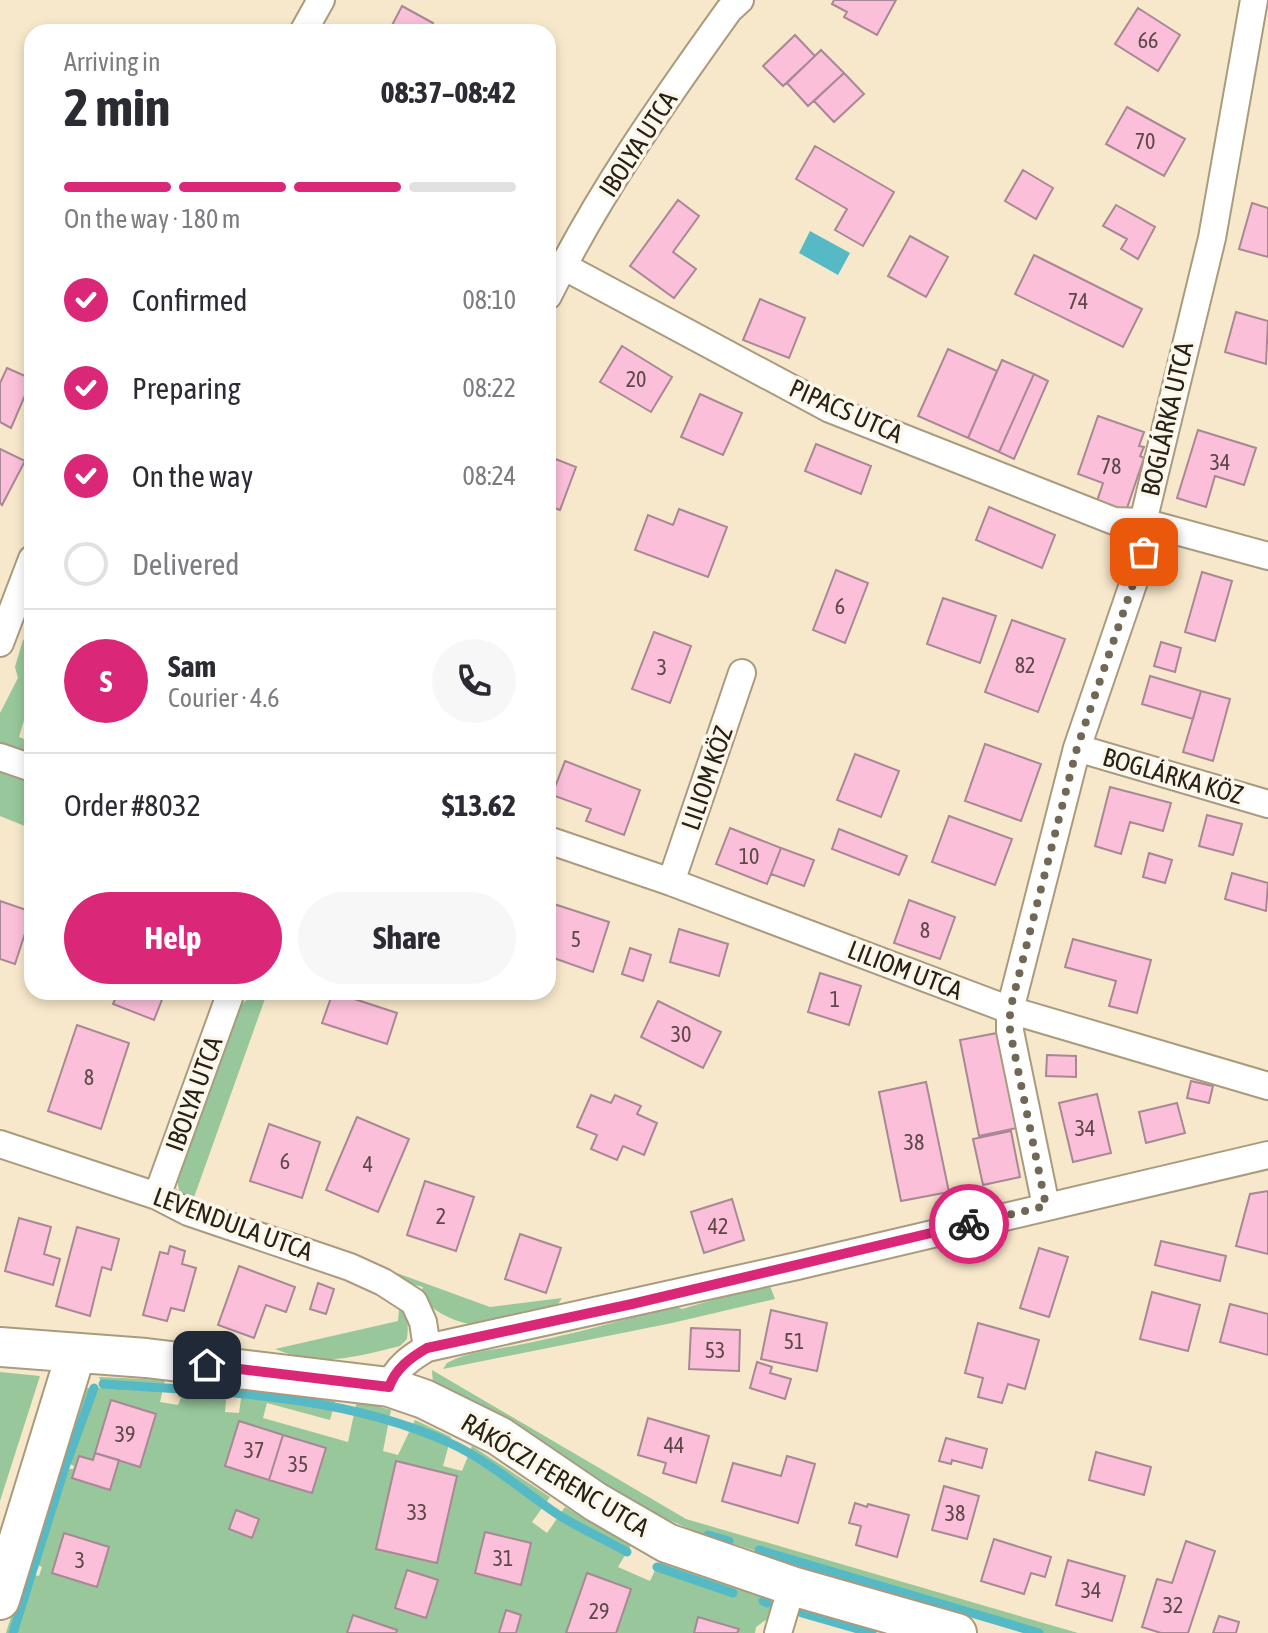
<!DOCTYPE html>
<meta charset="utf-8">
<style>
body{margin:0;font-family:"Asap Condensed",sans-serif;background:#f7f7f7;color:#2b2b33;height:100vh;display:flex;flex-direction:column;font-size:30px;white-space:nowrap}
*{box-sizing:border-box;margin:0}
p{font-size:26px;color:#7c7c81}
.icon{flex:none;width:44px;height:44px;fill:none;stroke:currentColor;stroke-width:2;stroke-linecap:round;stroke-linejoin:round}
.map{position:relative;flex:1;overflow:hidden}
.sheet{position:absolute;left:24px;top:24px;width:532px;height:976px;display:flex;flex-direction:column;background:#fff;border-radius:24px;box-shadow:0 4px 12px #0003}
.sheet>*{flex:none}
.pin{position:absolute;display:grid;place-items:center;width:68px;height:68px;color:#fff;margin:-34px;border-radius:16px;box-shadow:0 4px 12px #0006}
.courier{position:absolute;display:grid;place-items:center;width:80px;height:80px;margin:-40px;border:6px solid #db2777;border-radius:50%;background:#fff;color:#222;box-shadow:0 2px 10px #0007}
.overview em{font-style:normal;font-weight:700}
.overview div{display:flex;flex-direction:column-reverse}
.overview{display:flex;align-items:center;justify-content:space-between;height:136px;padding:0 40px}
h1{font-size:52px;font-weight:700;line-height:60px}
.bar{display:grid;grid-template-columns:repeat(4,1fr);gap:12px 8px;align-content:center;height:96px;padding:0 40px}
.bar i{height:10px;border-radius:6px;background:#e1e1e2}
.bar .active{background:#db2777}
.bar p{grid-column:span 4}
.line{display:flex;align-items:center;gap:20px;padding:0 40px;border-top:2px solid #e1e1e2}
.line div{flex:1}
.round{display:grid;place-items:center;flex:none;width:84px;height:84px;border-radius:42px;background:#f7f7f7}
ol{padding:0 40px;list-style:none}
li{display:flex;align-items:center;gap:24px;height:88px}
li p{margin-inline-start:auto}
li .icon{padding:8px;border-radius:50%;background:#db2777;color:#fff;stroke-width:4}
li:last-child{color:#7c7c81}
li i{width:44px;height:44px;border:4px solid #e1e1e2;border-radius:50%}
.action{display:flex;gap:16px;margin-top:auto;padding:16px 40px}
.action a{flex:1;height:92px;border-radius:48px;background:#db2777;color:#fff;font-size:32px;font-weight:700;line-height:92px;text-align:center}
.action a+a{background:#f7f7f7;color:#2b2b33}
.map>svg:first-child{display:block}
.green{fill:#97c79a}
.water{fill:#55bac6}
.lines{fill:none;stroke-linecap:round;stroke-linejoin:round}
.stream{stroke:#55bac6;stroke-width:9}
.building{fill:#fbbfd9;stroke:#a88895;stroke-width:2}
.street-casing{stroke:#aa9b7f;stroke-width:30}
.secondary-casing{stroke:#aa9b7f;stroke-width:42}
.street{stroke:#fff;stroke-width:26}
.secondary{stroke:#fff;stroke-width:38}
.done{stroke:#706755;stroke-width:8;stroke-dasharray:0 14.4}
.route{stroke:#db2777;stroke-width:10}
.labels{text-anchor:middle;stroke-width:7;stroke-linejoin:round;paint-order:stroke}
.number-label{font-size:22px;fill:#5c4847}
.street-label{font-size:26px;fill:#272116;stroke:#fdf7eb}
</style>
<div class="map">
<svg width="1268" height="1633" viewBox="0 0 1268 1633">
<rect width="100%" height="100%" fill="#f8e8cb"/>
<!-- green -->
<path class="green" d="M32,637v57l-13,43 13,5v19l-32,-14v-34l18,-35 -3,-11 8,-27z
M0,767l32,8v54l-32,-13z
M254,993l12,3 -73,204 -4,1 -9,-7 -4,-18 33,-80 30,-89z
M383,1268l107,39 72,-9 -4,6 -7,2 -82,18c-19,-4 -38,-14 -49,-29l3,-8 -15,-4z
M759,1286h11l5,13 -103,24 -229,46 4,-6c24,-12 41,-12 66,-17 40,-8 82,-18 121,-29 15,-3 34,-16 48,-8z
M400,1297c7,15 9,26 7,42l-7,7c-46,11 -79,22 -125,3l123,-28z
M432,1370l254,149 392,114h-53l-321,-98 -63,-27 -208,-125z
M0,1372l40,4 -40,125z
M99,1377l66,3 -5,22 18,3 3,-7 -3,-2 4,-14 41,2 4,5 -2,23 14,1 4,-29 94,10 -7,26 -63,-17 -4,15 85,24 9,-42 34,10 -8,41 15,4 17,-35 36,17 -8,29 19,5 10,-25 78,51 -18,25 15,11 18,-26 66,38 -13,22 32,14 11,-23 112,38 3,5 -6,16 -14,10 -1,6h-749l19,-60 14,3 3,-9 -13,-6 32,-93 12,1 1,-3 -11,-5 20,-65 4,-8h16z"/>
<!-- water -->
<path class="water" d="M810,231l40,22 -12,22 -39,-22z"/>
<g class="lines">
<!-- stream -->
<path class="stream" d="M103,1384c116,8 239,10 347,59 39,18 72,47 107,71 22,14 47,25 70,38
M708,1535l21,6
M759,1550l280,83
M657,1567l76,26
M763,1601l4,2
M802,1613l70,20
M13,1633l52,-166 29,-79"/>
</g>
<!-- building -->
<path class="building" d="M834,0h62l-19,35 -33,-18 3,-5 -15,-8z
M402,6l31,17 -5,9h-32l-6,-3z
M1138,8l42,27 -22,36 -43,-27z
M795,35l20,21 -32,30 -20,-20z
M821,50l23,23 -36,33 -21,-23z
M844,73l20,21 -30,28 -20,-21z
M1127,107l58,32 -21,37 -58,-32z
M815,146l79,46 -31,54 -28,-16 12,-21 -51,-30z
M1023,170l30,18 -17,31 -31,-18z
M678,200l21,16 -26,36 23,17 -22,29 -44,-32z
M1252,203l16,5v49l-29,-8z
M1116,205l39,22 -17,32 -17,-10 6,-10 -24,-13z
M910,236l38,21 -22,40 -38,-21z
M1034,255l108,54 -19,38 -108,-53z
M760,299l45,19 -16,40 -46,-18z
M1236,312l32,9 -2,43 -41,-12z
M622,346l50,31 -21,35 -51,-30z
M948,349l49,22 -29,67 -50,-22z
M1002,360l32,14 -35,78 -31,-14z
M7,368l25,11 -21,49 -11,-6v-39z
M1034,374l14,7 -34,78 -15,-7z
M700,394l42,19 -19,42 -42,-18z
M1098,416l46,16 -5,14 5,1 -4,9 4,2 -18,53 -29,-10 6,-18 -25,-9z
M1198,430l58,18 -12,37 -29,-9 -9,31 -29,-9z
M816,444l55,22 -10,28 -56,-23z
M0,449l25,12 -23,44 -2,-2z
M548,456l28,11 -16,43 -12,-4z
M989,507l66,28 -13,33 -66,-28z
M679,509l48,18 -19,50 -73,-27 13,-35 25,10z
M836,570l32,13 -23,60 -32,-13z
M1202,572l30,9 -17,60 -30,-9z
M943,598l53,18 -16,47 -53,-19z
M1012,620l53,19 -27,73 -53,-20z
M654,632l37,14 -21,57 -38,-14z
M1161,642l20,6 -6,24 -21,-6z
M1150,676l51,15 -8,28 -51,-15z
M1201,691l29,8 -17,62 -30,-9z
M985,744l56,20 -20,57 -56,-20z
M855,754l44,17 -18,46 -44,-17z
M565,761l75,29 -16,45 -38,-14 5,-12 -39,-14z
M1110,787l61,16 -8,28 -33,-9 -9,32 -26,-8z
M1207,815l35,9 -9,31 -34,-9z
M949,816l63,23 -17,46 -63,-23z
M730,828l51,20 -14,36 -51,-20z
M839,829l68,27 -8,19 -67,-26z
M781,848l33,12 -10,26 -33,-12z
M1149,853l23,7 -7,23 -22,-6z
M1232,873l36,10 -2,28 -41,-12z
M909,900l46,17 -15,42 -46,-16z
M0,901l32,11 -17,52 -15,-5z
M554,904l55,18 -16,50 -45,-16v-34z
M679,929l49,15 -9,32 -49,-14z
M1073,939l78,21 -14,53 -28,-7 7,-25 -51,-14z
M630,948l21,7 -8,26 -21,-7z
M820,973l41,13 -12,39 -41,-13z
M118,992h47l-11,28 -41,-16z
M333,992l64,21 -10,31 -65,-21z
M658,1001l63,31 -18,36 -62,-31z
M77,1025l52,18 -28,86 -53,-18z
M997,1033l20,95 -38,8 -19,-96z
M1047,1055l29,1v21l-30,-1z
M1191,1081l22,5 -4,17 -22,-5z
M926,1082l23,110 -48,9 -22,-109z
M1097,1094l14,59 -38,9 -14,-59z
M591,1095l20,8 4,-8 26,11 -4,8 20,9 -13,32 -21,-9 -6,14 -26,-11 6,-14 -20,-8z
M1177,1103l8,30 -39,10 -7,-31z
M357,1117l52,22 -31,73 -52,-22z
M269,1124l51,18 -18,56 -52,-17z
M1011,1131l9,46 -37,8 -10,-46z
M425,1181l49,16 -18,54 -49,-16z
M1268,1191v63l-32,-8 14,-52z
M732,1199l12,41 -40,13 -13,-41z
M19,1218l32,9 -7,27 16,5 -7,26 -48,-14z
M77,1227l42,12 -8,31 -9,-3 -12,49 -34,-10z
M520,1234l41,14 -15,45 -41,-14z
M1161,1241l65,15 -6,25 -65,-16z
M170,1246l15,5 -3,13 14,4 -12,43 -13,-3 -4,13 -24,-6 17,-63 8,2z
M1039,1248l29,9 -19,60 -29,-9z
M239,1266l56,21 -9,25 -20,-7 -12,33 -36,-13z
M318,1283l16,6 -8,25 -16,-5z
M1152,1292l48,13 -12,46 -48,-12z
M1230,1304l38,10v41l-48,-13z
M771,1310l56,13 -10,48 -56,-12z
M978,1323l61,17 -14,49 -17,-5 -6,19 -24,-6 5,-19 -18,-5z
M691,1328l49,2 -1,41 -50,-2z
M757,1362l15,5 -2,6 21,6 -6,20 -35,-11z
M111,1400l45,14 -16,53 -45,-14z
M648,1418l61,18 -13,47 -33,-10 3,-10 -28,-8z
M239,1421l44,14 -14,45 -44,-14z
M283,1435l43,13 -14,45 -43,-13z
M946,1438l41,11 -5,19 -30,-8 -1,4 -12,-3z
M1096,1452l55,15 -7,28 -55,-15z
M95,1453l24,7 -9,30 -38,-12 7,-22 14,4z
M787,1456l28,8 -17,59 -76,-22 11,-38 48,13z
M396,1461l61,15 -20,87 -61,-14z
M944,1486l35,10 -12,43 -35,-9z
M855,1503l12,4 1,-3 41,11 -12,42 -41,-12 5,-19 -12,-3z
M236,1510l23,9 -7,19 -23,-9z
M485,1532l46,11 -10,42 -46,-12z
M64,1533l45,14 -12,40 -45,-14z
M994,1539l57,18 -6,20 -14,-4 -7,21 -43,-13z
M1186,1541l29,10 -27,82h-27l-19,-6 15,-48 15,4z
M1068,1560l57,16 -13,45 -56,-16z
M407,1570l31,10 -12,38 -31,-10z
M587,1573l44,16 -15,44h-50z
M506,1610l15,5 -5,18h-17z
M353,1615l44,15 -1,3h-49z
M1219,1616l20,6 -3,11h-23z
M698,1617l41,12 -2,4h-43z"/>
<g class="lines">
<!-- street casing -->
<g class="street-casing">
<path id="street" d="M303,32l18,-32
M563,266l267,143 284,112 29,1 125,34
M548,296c50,-102 115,-194 181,-286l11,-10
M0,643l32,-84
M1077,748l191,56
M0,757l32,11
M548,840l123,42 339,128 258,76
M671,882l71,-209
M0,1144l157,52 31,16 162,55 33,15 31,20 9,20 4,26
M157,1196l74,-204
M1046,1206l-36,-175v-21l67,-262 67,-196 -1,-30 69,-284 42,-238
M389,1387c7,-19 21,-29 38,-39l370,-82 471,-111
M778,1633l14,-47"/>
</g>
<!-- secondary casing -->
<g class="secondary-casing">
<path id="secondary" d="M0,1347l146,11 243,29 35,12 75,37 97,66 71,41 125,43 165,47
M0,1600l76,-247"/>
</g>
<!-- street -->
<use href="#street" class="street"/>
<!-- secondary -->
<use href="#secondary" class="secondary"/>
</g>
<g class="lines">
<!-- done -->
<path class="done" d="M969,1224l77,-18 -36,-175v-21l67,-262 67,-196"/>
<!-- route -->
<path class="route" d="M207,1365l182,22c7,-19 21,-29 38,-39l205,-44 337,-80"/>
</g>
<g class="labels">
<!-- number labels -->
<g class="number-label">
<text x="1148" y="48">66</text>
<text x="1145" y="149">70</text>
<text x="1078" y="309">74</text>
<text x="636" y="387">20</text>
<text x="1220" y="470">34</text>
<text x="1111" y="474">78</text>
<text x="840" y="614">6</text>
<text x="1025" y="673">82</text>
<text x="662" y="675">3</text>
<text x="749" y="864">10</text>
<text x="925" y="938">8</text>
<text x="576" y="947">5</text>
<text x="835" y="1007">1</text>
<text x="681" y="1042">30</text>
<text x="89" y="1085">8</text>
<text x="1085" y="1136">34</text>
<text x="914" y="1150">38</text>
<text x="285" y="1169">6</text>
<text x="368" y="1172">4</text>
<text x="441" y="1224">2</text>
<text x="718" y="1234">42</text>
<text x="794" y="1349">51</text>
<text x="715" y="1358">53</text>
<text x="125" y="1442">39</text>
<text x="674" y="1453">44</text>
<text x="254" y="1458">37</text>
<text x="298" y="1472">35</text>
<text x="417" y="1520">33</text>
<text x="955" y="1521">38</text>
<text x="503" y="1566">31</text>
<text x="80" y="1568">3</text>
<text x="1091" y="1598">34</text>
<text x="1173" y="1613">32</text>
<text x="599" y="1619">29</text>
</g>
<!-- street labels -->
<g class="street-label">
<text transform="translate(638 144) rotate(-57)" y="9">IBOLYA UTCA</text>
<text transform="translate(846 411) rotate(24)" y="9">PIPACS UTCA</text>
<text transform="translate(1167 419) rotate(-77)" y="9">BOGLÁRKA UTCA</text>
<text transform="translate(1173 776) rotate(16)" y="9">BOGLÁRKA KÖZ</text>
<text transform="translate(707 778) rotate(-71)" y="9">LILIOM KÖZ</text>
<text transform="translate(905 970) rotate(21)" y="9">LILIOM UTCA</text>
<text transform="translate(194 1094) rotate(-70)" y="9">IBOLYA UTCA</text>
<text transform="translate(233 1224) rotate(20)" y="9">LEVENDULA UTCA</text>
<text transform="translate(555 1475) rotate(31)" y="9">RÁKÓCZI FERENC UTCA</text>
</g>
</g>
</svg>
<div class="pin" style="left:1144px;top:552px;background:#ea580c"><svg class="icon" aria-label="bag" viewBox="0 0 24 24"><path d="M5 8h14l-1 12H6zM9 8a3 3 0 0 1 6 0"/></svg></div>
<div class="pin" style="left:207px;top:1365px;background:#1f2937"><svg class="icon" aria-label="home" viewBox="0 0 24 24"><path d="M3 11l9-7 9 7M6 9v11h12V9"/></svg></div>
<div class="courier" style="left:969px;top:1224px"><svg class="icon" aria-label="bike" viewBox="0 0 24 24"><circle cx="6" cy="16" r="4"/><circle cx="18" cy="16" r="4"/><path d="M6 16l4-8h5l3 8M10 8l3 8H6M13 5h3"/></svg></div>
<section class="sheet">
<div class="overview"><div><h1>2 min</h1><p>Arriving in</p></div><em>08:37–08:42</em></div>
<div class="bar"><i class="active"></i><i class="active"></i><i class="active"></i><i></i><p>On the way · 180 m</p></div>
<ol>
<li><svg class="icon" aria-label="check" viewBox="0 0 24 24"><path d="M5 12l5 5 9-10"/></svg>Confirmed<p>08:10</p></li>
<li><svg class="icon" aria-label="check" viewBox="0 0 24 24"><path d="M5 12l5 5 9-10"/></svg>Preparing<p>08:22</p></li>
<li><svg class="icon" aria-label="check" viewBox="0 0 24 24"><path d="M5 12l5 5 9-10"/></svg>On the way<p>08:24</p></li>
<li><i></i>Delivered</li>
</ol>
<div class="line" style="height:144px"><b class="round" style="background:#db2777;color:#fff">S</b><div><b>Sam</b><p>Courier · 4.6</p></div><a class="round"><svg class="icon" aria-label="phone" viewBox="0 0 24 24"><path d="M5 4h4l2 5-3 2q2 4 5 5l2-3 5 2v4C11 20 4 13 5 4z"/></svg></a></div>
<div class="line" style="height:104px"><div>Order #8032</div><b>$13.62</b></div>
<div class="action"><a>Help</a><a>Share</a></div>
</section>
</div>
